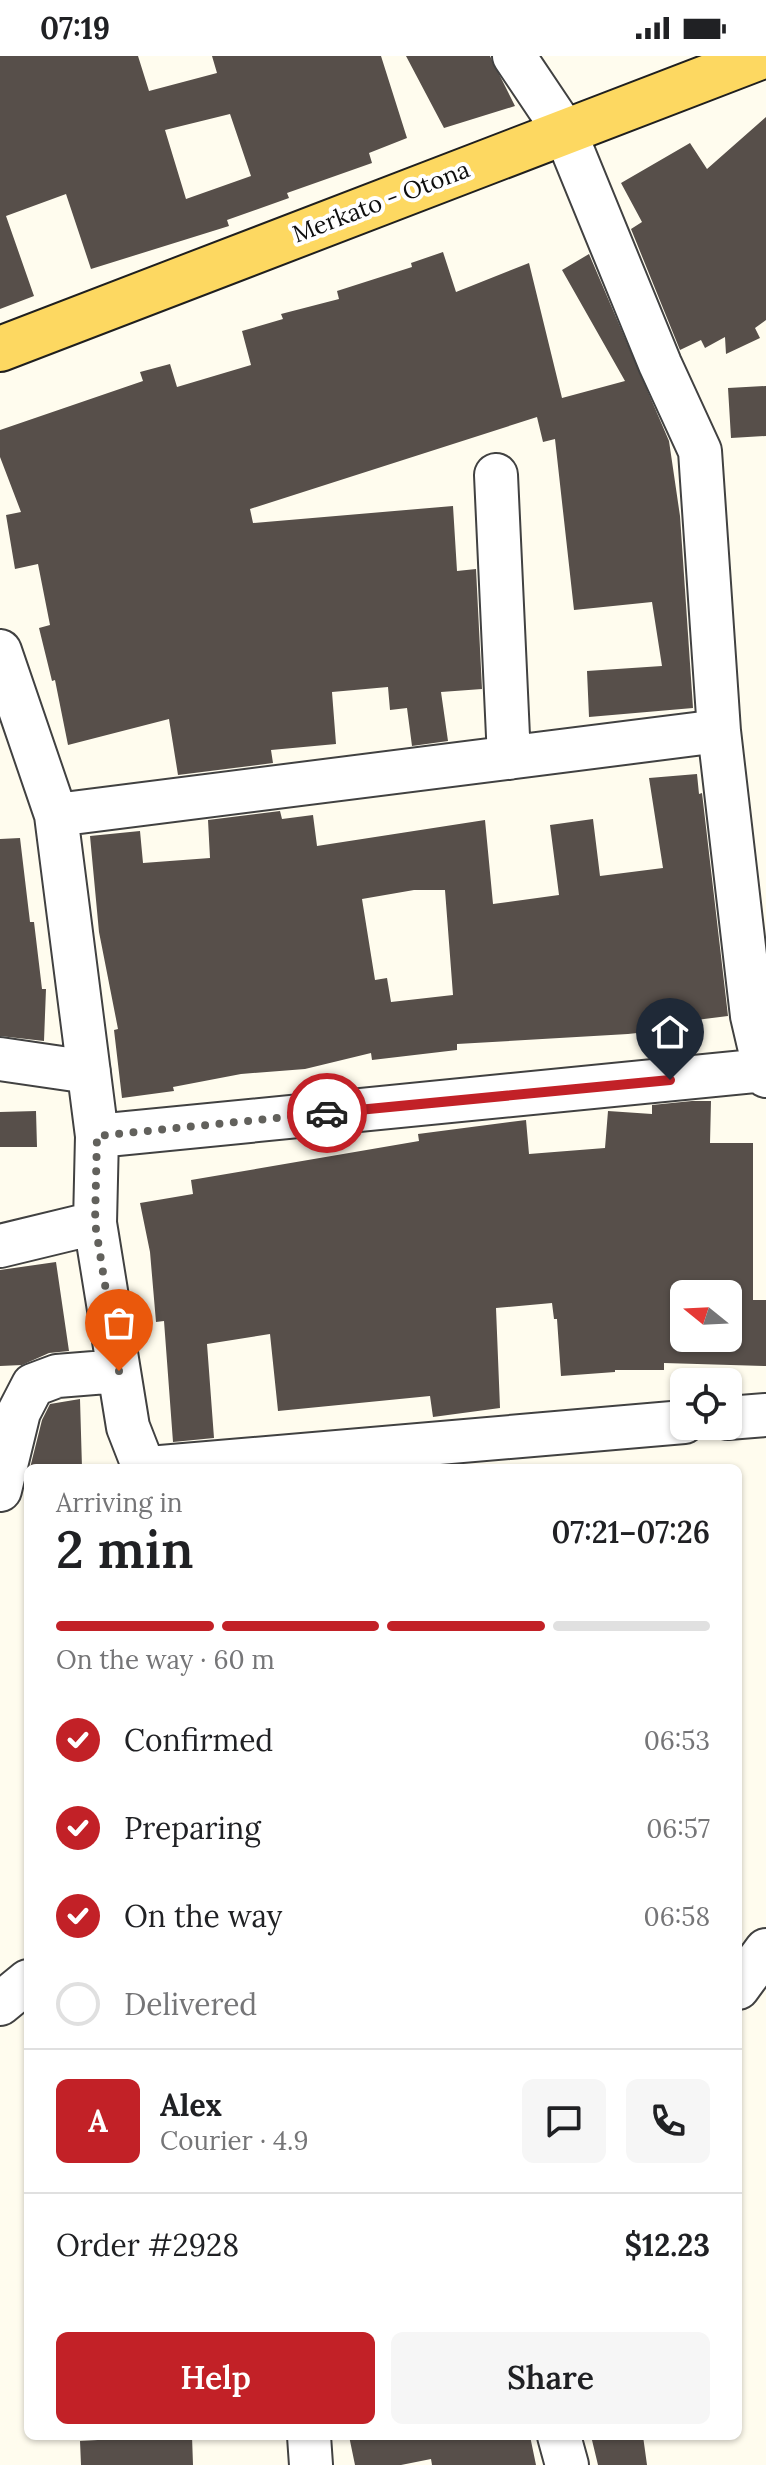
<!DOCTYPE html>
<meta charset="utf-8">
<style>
body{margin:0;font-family:Lora,serif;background:#f6f6f6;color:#202124;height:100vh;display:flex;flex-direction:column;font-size:30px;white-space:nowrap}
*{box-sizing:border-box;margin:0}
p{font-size:26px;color:#757577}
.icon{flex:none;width:44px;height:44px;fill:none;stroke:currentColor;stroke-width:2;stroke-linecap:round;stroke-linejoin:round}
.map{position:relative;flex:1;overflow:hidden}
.drawer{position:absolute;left:24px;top:1408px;width:718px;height:976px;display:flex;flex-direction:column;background:#fff;border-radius:12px;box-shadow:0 2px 6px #0004}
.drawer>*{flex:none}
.needle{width:52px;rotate:288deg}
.controls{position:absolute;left:670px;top:1224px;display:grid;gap:16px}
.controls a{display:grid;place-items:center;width:72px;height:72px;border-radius:12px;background:#fff;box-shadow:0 2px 6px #0004;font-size:40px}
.pin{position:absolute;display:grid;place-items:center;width:68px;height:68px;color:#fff;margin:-82px -34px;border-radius:50% 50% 50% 0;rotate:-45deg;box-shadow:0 0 8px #0007}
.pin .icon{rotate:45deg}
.courier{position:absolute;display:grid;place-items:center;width:80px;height:80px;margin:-40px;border:6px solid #c22127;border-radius:50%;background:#fff;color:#222;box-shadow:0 2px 10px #0007}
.headline em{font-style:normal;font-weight:600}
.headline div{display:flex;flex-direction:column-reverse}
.headline{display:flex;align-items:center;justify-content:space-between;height:136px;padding:0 32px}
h1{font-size:52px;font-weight:600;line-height:60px}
.bar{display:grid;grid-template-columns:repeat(4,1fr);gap:12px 8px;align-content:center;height:96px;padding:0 32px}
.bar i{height:10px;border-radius:6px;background:#e0e0e0}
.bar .selected{background:#c22127}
.bar p{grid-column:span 4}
.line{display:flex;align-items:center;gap:20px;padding:0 32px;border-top:2px solid #e0e0e0}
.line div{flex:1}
.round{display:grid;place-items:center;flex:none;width:84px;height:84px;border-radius:12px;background:#f6f6f6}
ol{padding:0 32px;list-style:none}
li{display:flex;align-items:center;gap:24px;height:88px}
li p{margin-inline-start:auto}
li .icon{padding:8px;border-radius:50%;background:#c22127;color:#fff;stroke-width:4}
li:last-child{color:#757577}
li i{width:44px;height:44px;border:4px solid #e0e0e0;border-radius:50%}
.button{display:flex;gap:16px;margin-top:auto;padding:16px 32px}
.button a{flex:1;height:92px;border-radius:12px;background:#c22127;color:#fff;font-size:32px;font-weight:600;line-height:92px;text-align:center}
.button a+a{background:#f6f6f6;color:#202124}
.status{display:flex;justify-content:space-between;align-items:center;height:56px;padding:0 40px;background:#fff;direction:ltr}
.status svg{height:22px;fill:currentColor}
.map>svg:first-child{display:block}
.building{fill:#574f4a;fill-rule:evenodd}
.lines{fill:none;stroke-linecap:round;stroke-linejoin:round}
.minor-casing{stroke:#414141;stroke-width:46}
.primary-casing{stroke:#1f1f1f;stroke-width:48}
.minor{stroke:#fff;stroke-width:42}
.primary{stroke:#fdd861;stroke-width:44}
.done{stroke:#62615c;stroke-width:8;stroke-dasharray:0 14.4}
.route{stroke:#c22127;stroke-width:10}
.labels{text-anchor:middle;stroke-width:8;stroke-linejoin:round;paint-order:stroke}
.street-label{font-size:24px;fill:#0e0e0e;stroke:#fff}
</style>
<div class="status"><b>07:19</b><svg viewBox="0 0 49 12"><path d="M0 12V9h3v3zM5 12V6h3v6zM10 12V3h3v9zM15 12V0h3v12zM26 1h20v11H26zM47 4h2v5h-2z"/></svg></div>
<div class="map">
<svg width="766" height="2409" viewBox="0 0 766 2409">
<rect width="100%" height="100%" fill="#fffcee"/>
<!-- building -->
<path class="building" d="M0,0h138l11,35 68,-18 -5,-17h169l26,82 -38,15 3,10 -85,30 2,5 -62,22 2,6 -138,43 -25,-75 -60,22 28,80 -34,13zM230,58l21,62 -65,23 -21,-69z
M406,0h84l25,50 -71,22z
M766,61v203l-11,8 5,10 -34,16 -1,-17 -20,11 -4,-8 -21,10 -49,-121 11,-7 -21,-39 69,-40 17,26z
M443,196l13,40 73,-29 33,135 63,-17 -63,-111 27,-16 80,187 11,75 13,192 -104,9 -2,-46 75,-5 -10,-64 -78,8 -19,-171 -12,3 -6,-25 -287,92 3,14 200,-17 4,65 19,-2 6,120 -41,3 7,49 -36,5 -5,-38 -17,2 -2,-23 -56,5 4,52 -65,6 2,13 -95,12 -9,-56 -101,26 -13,-65 -3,1 -13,-53 11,-3 -12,-61 -23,5 -9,-54 15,-3 -21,-55v-27l143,-49 -3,-9 30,-8 7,23 74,-22 -9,-34 41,-12 -2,-5 58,-15 -2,-8 75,-24 -1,-4z
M766,330v50l-35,2 -3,-50z
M697,718l2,20 3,-1 26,223 -56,7 1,6 -45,5 -171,10v6l-85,10 -1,-7 -66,16 -64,5 -68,13 1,4 -52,7 -8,-68 4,-1 -19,-97 -9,-96 50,-5 3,32 67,-5 -2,-38 72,-9 2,8 31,-4 4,31 168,-26 8,84 66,-9 -9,-70 43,-6 7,57 63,-8 -14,-90zM414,834h31l8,105 -62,7 -4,-24 -12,2 -13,-81z
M20,782l10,84h4l8,67h4l-2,52 -44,-5v-197z
M692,1045h19l-1,42h43v157h13v66l-102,-3v7h-49v2l-54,4 -4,-57h-3l-2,-16 -56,5 4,100 -67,9 -3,-21 -152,15 -8,-77 -63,10 7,94 -41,4 -9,-121 -8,1 -6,-70 -10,-49 53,-9 -2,-14 228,-39 -1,-7 108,-14 3,34 76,-6 3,-37 44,3v-9zM684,1238h44v44h-44z
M36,1055l1,36h-37v-35z
M56,1206l13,89 -20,2 -27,12 -22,1v-96z
M80,1343l2,69h-52l12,-48 8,-16z
M169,2380h23l1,29h-112l-1,-24z
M349,2380h181l6,29h-104l-1,-6 -30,6h-46z
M591,2380h52l4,29h-49z"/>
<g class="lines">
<!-- minor casing -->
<g class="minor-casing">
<path id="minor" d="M514,0l51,76 95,232 40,87 19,280 33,285 14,60
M496,419l13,283
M0,595l56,164 41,321 -2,87 33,204 16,41
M56,759l663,-84
M0,1003l89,13
M97,1080l668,-66
M0,1190l95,-23
M728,1362l38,-3
M149,1412l535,-46
M0,1434l19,-78 14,-27 24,-9 62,-5
M738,1932l28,-38
M0,1948l28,-23
M309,2380l2,29
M559,2380l8,29"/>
</g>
<!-- primary casing -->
<g class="primary-casing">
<path id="primary" d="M0,293l763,-293"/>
</g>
<!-- minor -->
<use href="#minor" class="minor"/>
<!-- primary -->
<use href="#primary" class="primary"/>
</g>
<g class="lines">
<!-- done -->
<path class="done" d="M119,1315l-24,-148 2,-87 230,-23"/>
<!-- route -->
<path class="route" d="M327,1057l343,-33"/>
</g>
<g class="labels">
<!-- street labels -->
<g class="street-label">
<text transform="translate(381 146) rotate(-21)" y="8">Merkato - Otona</text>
</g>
</g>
</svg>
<div class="controls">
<a><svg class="needle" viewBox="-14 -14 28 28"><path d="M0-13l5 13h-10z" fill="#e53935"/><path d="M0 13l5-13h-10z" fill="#757577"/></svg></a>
<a><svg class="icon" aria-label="locate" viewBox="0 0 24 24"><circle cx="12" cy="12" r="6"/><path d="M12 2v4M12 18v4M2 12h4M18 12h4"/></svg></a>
</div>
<div class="pin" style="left:119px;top:1315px;background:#ea580c"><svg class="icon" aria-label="bag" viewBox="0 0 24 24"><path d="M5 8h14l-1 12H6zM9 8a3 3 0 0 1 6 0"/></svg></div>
<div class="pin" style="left:670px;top:1024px;background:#1f2937"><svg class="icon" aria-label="home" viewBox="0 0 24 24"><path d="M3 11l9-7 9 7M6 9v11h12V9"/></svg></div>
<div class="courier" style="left:327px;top:1057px"><svg class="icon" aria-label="car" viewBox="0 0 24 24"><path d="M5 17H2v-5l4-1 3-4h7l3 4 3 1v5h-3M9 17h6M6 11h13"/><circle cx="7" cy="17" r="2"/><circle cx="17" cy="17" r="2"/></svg></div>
<section class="drawer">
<div class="headline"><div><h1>2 min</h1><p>Arriving in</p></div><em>07:21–07:26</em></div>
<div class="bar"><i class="selected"></i><i class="selected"></i><i class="selected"></i><i></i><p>On the way · 60 m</p></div>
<ol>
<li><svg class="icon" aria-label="check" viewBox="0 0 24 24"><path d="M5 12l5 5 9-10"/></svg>Confirmed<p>06:53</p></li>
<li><svg class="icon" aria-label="check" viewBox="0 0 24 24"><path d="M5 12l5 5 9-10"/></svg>Preparing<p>06:57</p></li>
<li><svg class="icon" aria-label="check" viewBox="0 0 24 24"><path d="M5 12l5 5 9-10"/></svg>On the way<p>06:58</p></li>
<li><i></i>Delivered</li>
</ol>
<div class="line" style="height:144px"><b class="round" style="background:#c22127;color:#fff">A</b><div><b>Alex</b><p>Courier · 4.9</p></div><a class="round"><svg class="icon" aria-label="chat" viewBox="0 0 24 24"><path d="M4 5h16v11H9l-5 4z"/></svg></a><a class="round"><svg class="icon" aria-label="phone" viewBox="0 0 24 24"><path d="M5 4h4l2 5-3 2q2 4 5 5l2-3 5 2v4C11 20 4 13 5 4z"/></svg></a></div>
<div class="line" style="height:104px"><div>Order #2928</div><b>$12.23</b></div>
<div class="button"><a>Help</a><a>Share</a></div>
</section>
</div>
